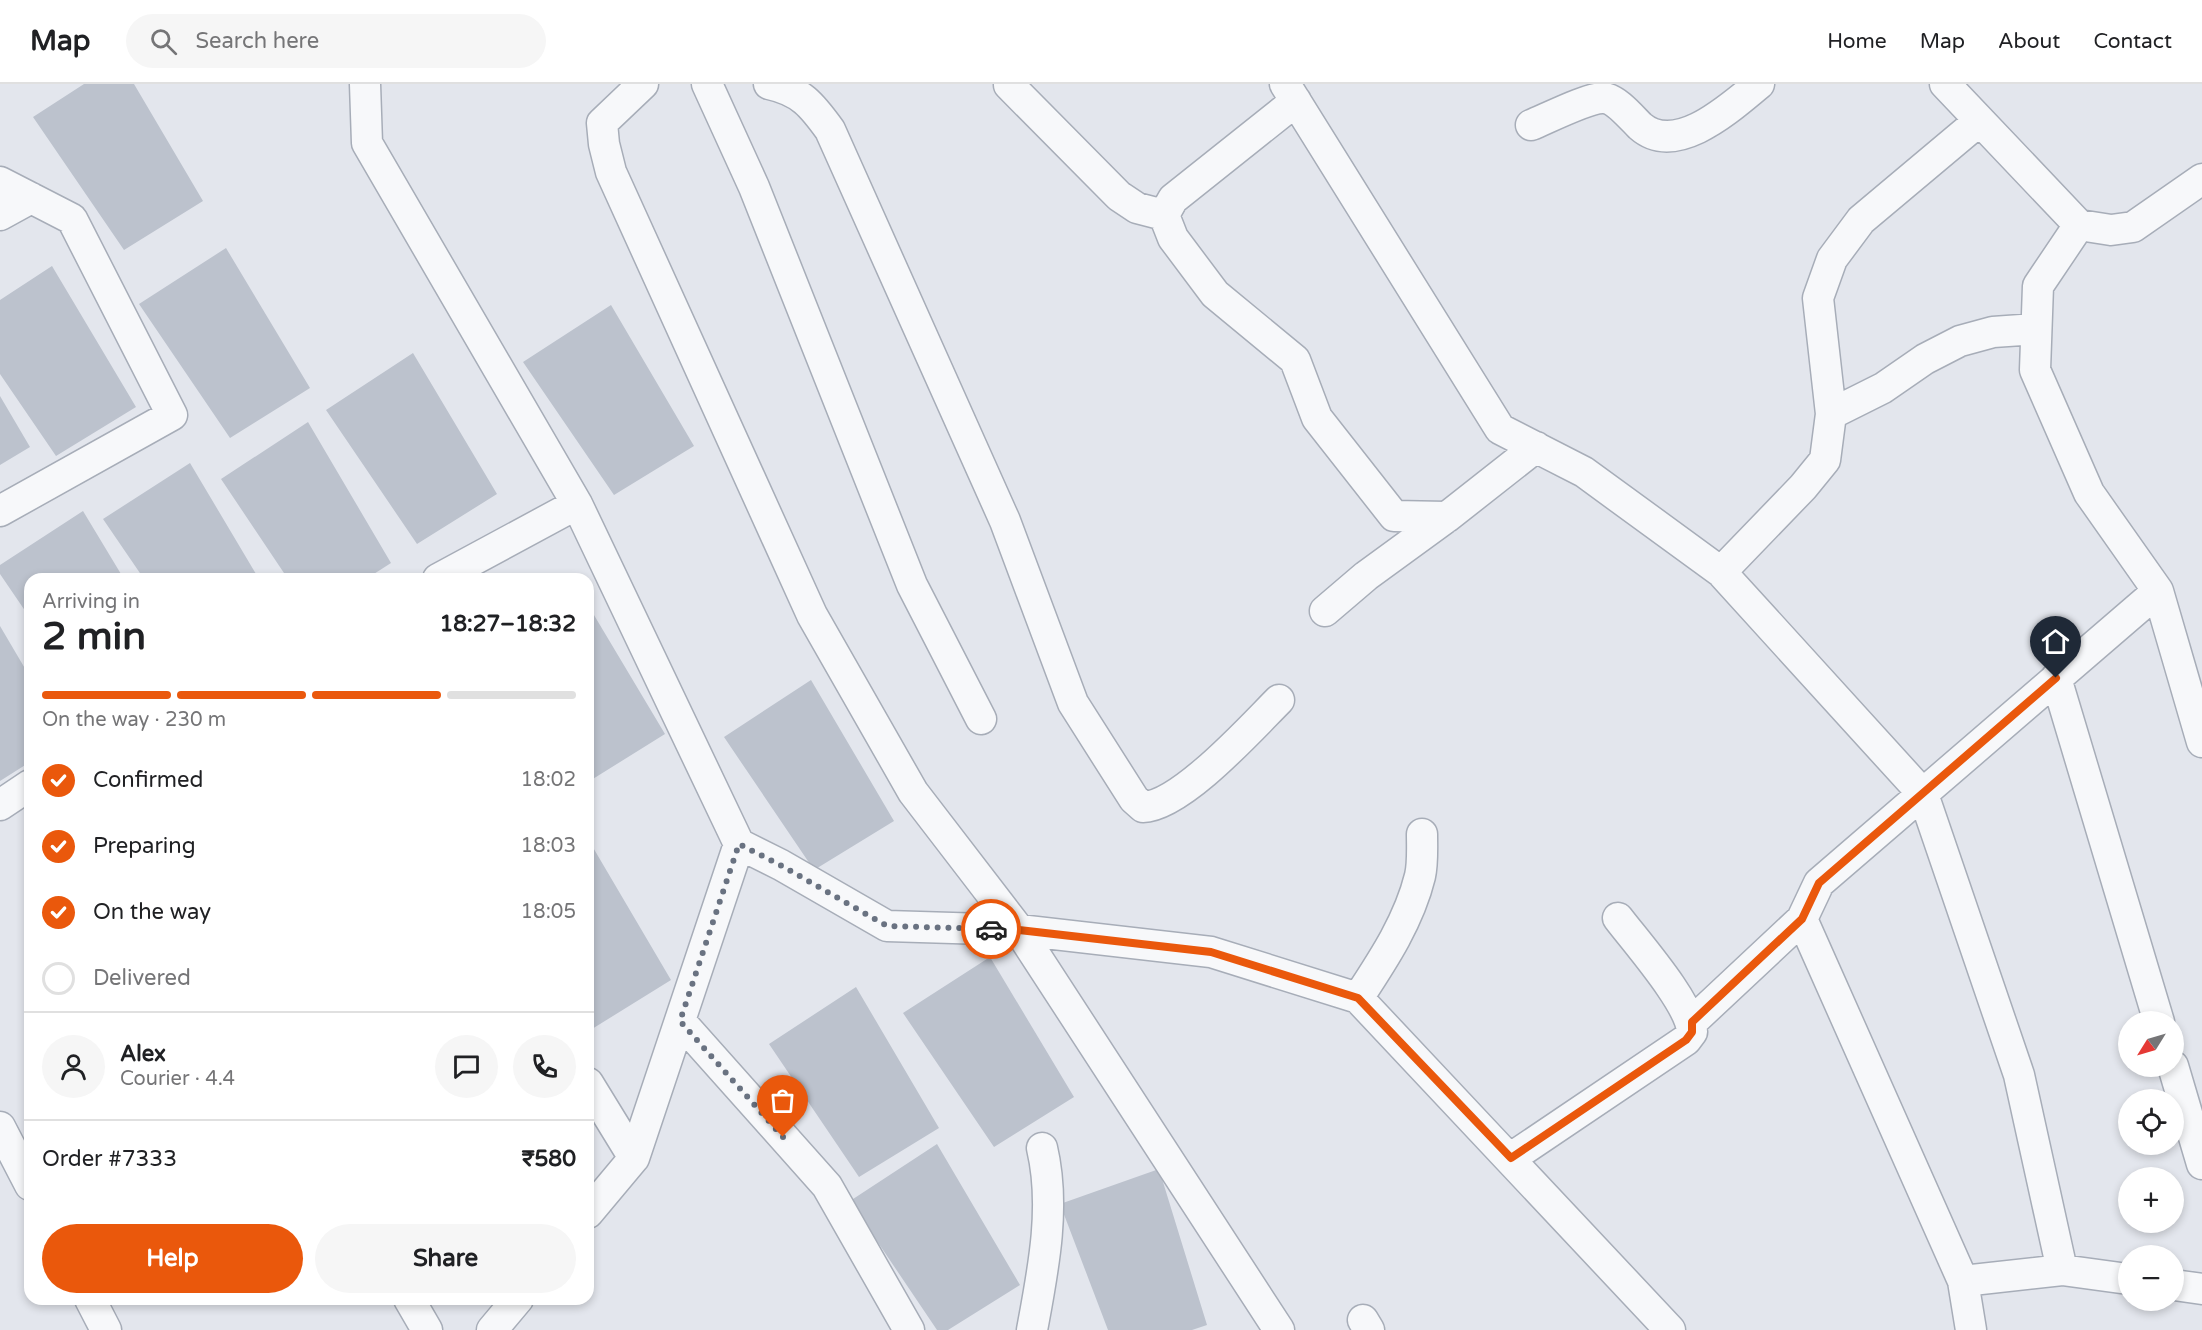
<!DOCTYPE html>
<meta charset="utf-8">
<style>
body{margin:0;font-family:"Varela Round",sans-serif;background:#f6f6f6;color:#202124;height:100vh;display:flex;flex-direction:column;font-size:22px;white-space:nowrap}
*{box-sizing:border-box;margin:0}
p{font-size:20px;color:#757577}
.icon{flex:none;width:33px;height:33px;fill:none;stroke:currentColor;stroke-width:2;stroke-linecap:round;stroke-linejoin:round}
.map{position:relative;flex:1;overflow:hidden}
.drawer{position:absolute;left:24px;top:489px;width:570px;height:732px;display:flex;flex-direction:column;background:#fff;border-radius:18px;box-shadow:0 3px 9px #0003}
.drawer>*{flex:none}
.needle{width:39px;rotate:233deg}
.controls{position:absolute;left:2118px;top:927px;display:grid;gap:12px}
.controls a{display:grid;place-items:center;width:66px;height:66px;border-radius:50%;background:#fff;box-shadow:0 3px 9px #0003;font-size:30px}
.pin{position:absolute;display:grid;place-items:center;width:51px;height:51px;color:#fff;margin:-62px -26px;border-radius:50% 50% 50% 0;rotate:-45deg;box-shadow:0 0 6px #0007}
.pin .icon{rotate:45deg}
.courier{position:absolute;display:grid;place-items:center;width:60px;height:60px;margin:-30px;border:4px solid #ea580c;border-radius:50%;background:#fff;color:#222;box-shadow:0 2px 8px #0007}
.head em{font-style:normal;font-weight:800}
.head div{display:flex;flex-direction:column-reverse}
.head{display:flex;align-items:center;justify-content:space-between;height:102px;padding:0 18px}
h1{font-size:39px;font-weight:800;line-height:45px}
.bar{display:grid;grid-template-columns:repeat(4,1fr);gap:9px 6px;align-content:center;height:72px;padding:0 18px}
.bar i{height:8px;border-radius:4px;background:#e0e0e0}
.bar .current{background:#ea580c}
.bar p{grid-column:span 4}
.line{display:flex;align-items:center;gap:15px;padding:0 18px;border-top:2px solid #e0e0e0}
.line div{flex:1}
.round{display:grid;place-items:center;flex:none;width:63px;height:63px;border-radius:32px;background:#f6f6f6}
ol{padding:0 18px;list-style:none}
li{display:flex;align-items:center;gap:18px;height:66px}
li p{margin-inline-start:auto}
li .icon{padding:6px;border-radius:50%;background:#ea580c;color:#fff;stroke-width:4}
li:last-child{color:#757577}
li i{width:33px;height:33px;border:3px solid #e0e0e0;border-radius:50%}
.primary-button{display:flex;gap:12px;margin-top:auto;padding:12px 18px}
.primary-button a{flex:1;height:69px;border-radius:36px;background:#ea580c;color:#fff;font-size:24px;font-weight:800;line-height:69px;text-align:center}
.primary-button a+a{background:#f6f6f6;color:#202124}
header{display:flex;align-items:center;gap:36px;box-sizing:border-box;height:84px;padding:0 30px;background:#fff;border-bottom:2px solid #e0e0e0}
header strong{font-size:28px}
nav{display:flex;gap:33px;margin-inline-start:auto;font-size:21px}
.search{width:420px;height:54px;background:#f6f6f6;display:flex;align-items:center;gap:15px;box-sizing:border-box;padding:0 21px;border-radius:33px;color:#757577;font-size:22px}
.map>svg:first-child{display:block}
.building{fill:#bcc2cd}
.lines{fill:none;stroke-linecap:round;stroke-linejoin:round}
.minor-casing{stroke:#a7adb8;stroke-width:33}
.minor{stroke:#f7f8fa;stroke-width:30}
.done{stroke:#697281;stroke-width:6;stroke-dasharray:0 10.8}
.route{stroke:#ea580c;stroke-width:8}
</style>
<header>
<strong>Map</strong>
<div class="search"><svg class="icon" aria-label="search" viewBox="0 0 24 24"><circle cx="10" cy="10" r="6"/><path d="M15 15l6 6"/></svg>Search here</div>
<nav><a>Home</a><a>Map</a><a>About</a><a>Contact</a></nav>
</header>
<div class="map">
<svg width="2202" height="1246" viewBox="0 0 2202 1246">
<rect width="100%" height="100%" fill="#e3e6ed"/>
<!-- building -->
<path class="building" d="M84,0h50l69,117 -79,49 -91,-133z
M226,164l84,140 -80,50 -91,-134z
M52,182l84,141 -80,49 -56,-82v-74z
M611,221l83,141 -80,49 -91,-133z
M413,269l84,141 -80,50 -91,-134z
M0,312l30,51 -30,18z
M308,338l83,141 -25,16h-78l-67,-100z
M190,379l69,116h-115l-41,-60z
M83,427l41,68h-94v39l-30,-44v-9z
M588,521l77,129 -77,48z
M0,542l30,51v85l-30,19z
M811,596l83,141 -80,49 -90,-133z
M588,755l83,141 -79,49 -4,-5z
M990,873l84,140 -80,50 -91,-134z
M856,903l83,141 -80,49 -90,-133z
M937,1060l83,141 -72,45h-11l-87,-129z
M1159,1085l48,156 -15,5h-84l-48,-126z"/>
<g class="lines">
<!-- minor casing -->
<g class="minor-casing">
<path id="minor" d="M365,0l2,59 210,361 162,340 42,21 106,61 132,4 260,400
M643,0l-41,39 2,21 7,28 201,443 101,177 106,138 192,22 147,46 312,332
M707,0l47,103 158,398 69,134
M769,0c32,7 43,21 61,46l175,391 68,182 61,96 9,8c38,-1 108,-79 136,-107
M1285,0l215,345 84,43 137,100 202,222 96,281 43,195
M1945,0l134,141 32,5 22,-3 69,-48
M1009,1l110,111 18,12 27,7
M1296,17l-123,98 -9,16 9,23 42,56 80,66 22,58 77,98 53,1
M1531,41c15,-6 58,-28 73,-27 12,1 27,19 36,28 36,32 91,-19 119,-42
M0,98l72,37 100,196 -172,96
M0,131l31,-17
M2079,141l-41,61 -3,84 54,123 69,98
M1831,330l52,-26 42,-29 35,-18 33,-9 43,-3
M1721,488l82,-85 22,-27 6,-46 -13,-116 14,-39 29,-39 118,-99
M438,495l139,-75
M1325,527l41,-35 81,-59 89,-70
M2056,594l103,344
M0,721l30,-20
M1358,914c25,-38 51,-77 62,-122 3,-13 2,-29 2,-42
M680,937l147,165 82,144
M1692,938l110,-103
M2173,982l29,98
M588,999l46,75
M0,1043l30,58
M1511,1074l175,-118 6,-8c-1,-28 -55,-89 -74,-114
M588,1129l46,-55 105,-314
M1963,1197l99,-11 66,9
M2174,1201l28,4
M90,1215l16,31
M409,1215l18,31
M1363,1236l6,10
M492,1246l26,-31
M1032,1246c11,-59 24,-123 10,-182
M1971,1246l-8,-49 -161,-362 17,-36 339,-292 44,151"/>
</g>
<!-- minor -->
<use href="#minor" class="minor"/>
</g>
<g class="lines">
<!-- done -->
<path class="done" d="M783,1053l-103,-116 59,-177 43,22 105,60 104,3"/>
<!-- route -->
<path class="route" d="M991,845l28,1 192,22 147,46 153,160 175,-118 6,-8v-10l110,-103 17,-36 237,-205"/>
</g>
</svg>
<div class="controls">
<a><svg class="needle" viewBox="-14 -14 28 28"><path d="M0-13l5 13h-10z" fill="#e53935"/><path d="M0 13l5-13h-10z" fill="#757577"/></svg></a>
<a><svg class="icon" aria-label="locate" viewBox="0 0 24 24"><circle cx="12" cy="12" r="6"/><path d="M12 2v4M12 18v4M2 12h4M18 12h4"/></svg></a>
<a>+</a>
<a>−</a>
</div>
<div class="pin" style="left:783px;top:1053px;background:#ea580c"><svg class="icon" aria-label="bag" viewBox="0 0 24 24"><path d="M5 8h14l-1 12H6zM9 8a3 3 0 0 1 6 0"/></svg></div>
<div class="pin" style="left:2056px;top:594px;background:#1f2937"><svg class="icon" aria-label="home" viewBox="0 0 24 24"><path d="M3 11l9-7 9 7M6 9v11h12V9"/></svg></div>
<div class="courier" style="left:991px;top:845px"><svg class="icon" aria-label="car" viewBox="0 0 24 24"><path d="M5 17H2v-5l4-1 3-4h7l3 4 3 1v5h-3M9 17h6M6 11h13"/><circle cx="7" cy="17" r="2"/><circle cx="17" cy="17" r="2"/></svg></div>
<section class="drawer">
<div class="head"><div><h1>2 min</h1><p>Arriving in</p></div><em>18:27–18:32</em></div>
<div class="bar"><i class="current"></i><i class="current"></i><i class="current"></i><i></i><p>On the way · 230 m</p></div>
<ol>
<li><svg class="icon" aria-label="check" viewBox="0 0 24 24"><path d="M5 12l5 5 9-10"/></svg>Confirmed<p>18:02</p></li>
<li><svg class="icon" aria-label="check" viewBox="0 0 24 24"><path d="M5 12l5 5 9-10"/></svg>Preparing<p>18:03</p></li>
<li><svg class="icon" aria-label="check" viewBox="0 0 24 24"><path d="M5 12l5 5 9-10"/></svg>On the way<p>18:05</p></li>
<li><i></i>Delivered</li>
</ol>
<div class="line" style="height:108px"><a class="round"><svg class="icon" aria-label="person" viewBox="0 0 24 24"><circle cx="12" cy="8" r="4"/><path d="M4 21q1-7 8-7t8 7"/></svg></a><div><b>Alex</b><p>Courier · 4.4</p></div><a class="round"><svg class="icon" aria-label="chat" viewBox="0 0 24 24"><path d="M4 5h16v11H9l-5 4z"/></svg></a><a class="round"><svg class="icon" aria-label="phone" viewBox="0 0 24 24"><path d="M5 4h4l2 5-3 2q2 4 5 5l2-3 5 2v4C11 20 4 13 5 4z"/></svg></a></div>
<div class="line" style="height:78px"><div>Order #7333</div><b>₹580</b></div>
<div class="primary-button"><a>Help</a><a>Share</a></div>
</section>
</div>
